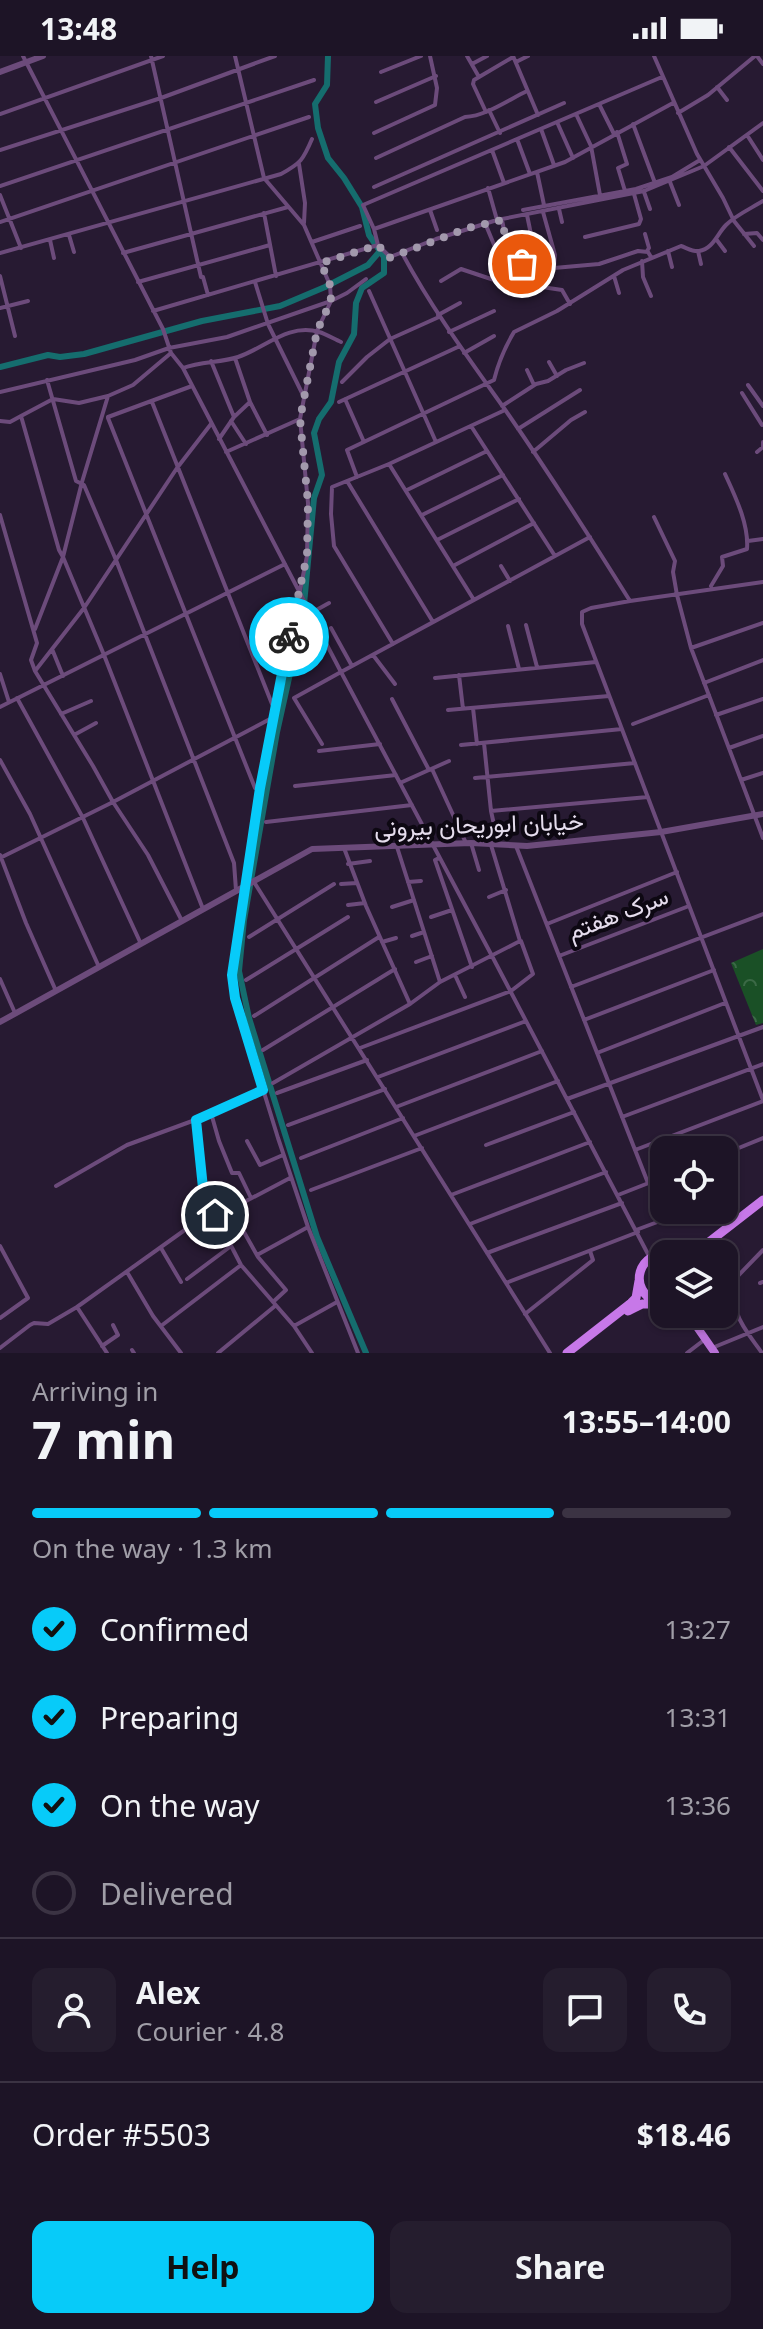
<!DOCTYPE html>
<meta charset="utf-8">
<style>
body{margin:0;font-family:"Noto Sans",Vazirmatn,sans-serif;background:#251d2e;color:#f1f3f6;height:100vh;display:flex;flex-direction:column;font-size:30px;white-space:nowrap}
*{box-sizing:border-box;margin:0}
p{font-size:26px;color:#a09ea7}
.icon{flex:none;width:44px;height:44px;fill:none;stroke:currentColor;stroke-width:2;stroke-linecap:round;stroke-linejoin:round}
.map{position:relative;height:1297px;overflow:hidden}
.details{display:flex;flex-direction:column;background:#1d1426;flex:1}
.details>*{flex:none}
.controls{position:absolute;left:650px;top:1080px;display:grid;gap:16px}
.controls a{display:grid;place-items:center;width:88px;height:88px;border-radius:16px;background:#1d1426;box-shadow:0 2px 6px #0004,0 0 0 2px #3b3343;font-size:40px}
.pin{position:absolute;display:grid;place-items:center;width:68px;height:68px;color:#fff;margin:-34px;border:4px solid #fff;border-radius:50%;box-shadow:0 2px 8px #0007}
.courier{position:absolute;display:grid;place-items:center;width:80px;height:80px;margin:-40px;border:6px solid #07cbf9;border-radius:50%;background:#fff;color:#222;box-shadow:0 2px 10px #0007}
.head em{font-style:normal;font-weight:700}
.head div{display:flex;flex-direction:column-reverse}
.head{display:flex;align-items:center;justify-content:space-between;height:136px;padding:0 32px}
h1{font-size:52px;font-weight:700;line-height:60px}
.bar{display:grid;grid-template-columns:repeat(4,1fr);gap:12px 8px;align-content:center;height:96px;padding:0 32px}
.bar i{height:10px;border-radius:6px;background:#3b3343}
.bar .active{background:#07cbf9}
.bar p{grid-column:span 4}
.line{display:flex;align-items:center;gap:20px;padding:0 32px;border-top:2px solid #3b3343}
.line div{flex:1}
.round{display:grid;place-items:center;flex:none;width:84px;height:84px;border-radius:16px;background:#251d2e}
ol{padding:0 32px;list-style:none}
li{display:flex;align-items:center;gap:24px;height:88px}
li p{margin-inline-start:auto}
li .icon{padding:8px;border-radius:50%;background:#07cbf9;color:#111;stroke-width:4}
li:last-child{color:#a09ea7}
li i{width:44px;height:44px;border:4px solid #3b3343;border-radius:50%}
.cta{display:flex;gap:16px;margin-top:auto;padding:16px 32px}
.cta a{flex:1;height:92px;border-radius:16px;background:#07cbf9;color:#111;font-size:32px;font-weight:700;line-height:92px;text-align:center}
.cta a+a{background:#251d2e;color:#f1f3f6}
.status{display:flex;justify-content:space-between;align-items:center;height:56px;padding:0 40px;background:#1d1426;direction:ltr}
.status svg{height:22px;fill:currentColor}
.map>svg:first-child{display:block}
.forest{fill:url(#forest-crowns)}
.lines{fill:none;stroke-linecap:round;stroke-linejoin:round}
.river{stroke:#156d6e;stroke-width:6}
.minor{stroke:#6c4b7b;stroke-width:4}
.tertiary{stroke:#6c4b7b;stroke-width:6}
.primary{stroke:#b871d6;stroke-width:8}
.trunk{stroke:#c778e8;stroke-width:9}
.done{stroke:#a299ac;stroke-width:8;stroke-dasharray:0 14.4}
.route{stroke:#07cbf9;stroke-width:10}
.labels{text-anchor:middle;stroke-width:8;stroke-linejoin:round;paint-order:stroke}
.street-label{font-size:24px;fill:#e5dded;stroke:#0d0812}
</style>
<div class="status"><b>13:48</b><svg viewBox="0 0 49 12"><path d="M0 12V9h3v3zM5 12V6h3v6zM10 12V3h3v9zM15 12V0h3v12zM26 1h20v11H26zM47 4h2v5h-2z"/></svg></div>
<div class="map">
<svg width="763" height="1297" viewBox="0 0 763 1297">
<defs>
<pattern id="forest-crowns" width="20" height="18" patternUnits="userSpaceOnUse" patternTransform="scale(2)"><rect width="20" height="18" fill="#1a5026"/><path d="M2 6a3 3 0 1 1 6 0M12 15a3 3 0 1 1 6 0" fill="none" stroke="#3b6946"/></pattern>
</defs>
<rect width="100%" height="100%" fill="#271a32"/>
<!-- forest -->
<path class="forest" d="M763,893v74l-7,2 -25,-62z"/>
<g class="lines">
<!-- river -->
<path class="river" d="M328,0l-1,29 -12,19 3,24 10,30 16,20 18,29 7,28 15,22v16l-22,15 -6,15 -2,31 -15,28 -8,40 -12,17 -5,14 8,42 -8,23 -11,117 -26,117 -33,188 -5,51 10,47 68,219 49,116
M0,311l48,-12 12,2 24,-3 118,-33 78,-15 45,-19 43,-22 12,-14"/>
<!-- minor -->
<path class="minor" d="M23,0l140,273 8,24 12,15 158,304 -47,26 28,46
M151,0l47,208 3,13h2l5,18
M235,0l29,122 40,47 26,60 1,16 -14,30 -17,88 8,84 -1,53 -47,232 -28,187 3,23 43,140 30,89 50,126
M467,0l12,21
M513,0l25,59
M654,0l43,98 26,44 11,23 20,25
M757,0l6,8
M516,6l12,-6
M472,8l15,-8
M381,16l40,-16
M717,31l10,13
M376,46l60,-26
M599,48l15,30
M489,54l11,23
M486,56l-13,-28 1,-4 39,-23
M678,57l30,-18 47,-39
M0,58l163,-58
M576,58l15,32 9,49
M557,66l16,36
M633,68l22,59
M541,73l13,36
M617,76l10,32 -9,4 7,23
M374,77l61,-28 2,-17 -7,-32
M747,79l16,25
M517,83l13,35
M729,91l34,44
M0,94l161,-52 114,-42
M492,94l12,33
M376,102l89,-41c21,-1 43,-17 62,-26
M299,108l6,39 -1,20
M537,116l7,33
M670,126l9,23
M0,130l314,-106
M374,131l190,-84
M488,132l9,32
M644,136l6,17
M0,139l21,53
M559,153l3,13
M430,154l7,20
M523,154l113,-21 36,-12 28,-17
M543,156l12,43 -1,12
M264,157l12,63
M502,164l11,56
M0,166l309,-105
M485,167l10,24
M374,173l191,-67 108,-59
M645,178l4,14 -2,3
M744,178l13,-1 6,7
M69,179l5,17
M585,181l54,-13 2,-5 -7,-25
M716,183l9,12
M50,184l4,18
M312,186l48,-16
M378,189l12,12 46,-18 61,-19 147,-29 60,-25 59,-43
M668,195l4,16
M698,195l3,13
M0,197l281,-79c20,-11 22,-14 31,-35
M123,197l165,-46
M402,197c30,56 67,106 104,158 43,62 84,126 124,190l133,-19
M642,205l1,16 8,19
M526,218l-4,-11 -1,-16 12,-3 -6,-29
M0,220l15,60
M614,220l5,17
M441,225l20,-12 36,12 57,-13 45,-4 39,-13 10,1 3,5
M138,226l132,-37
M255,226l13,42 36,73
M542,231l20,3 8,14
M369,235l67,151
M0,252l28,-7
M153,255l225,-66 -4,-16 -11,-24 299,-128
M438,259l22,-12
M449,276l45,-21
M464,297l30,-17
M235,302l15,44 17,33
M211,305l23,56
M549,306l8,14
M183,312c18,-7 37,-5 55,-11 27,-9 50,-34 81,-25 7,2 15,7 22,10
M527,314l7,15
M47,324l29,101 8,4 32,75 118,303 2,27
M342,326l25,-25 23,-18 49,-22
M748,329l15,21
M0,336l135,-32 34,-12 58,-11 104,-36 16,-8 19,-14
M742,337l20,32
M345,343l19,43
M152,346l120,302 3,1
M339,346l121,-56
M502,350l34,-22 12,-3 18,-11 18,-7
M21,360l32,-17 26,4 29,-7
M108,361l84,-31
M108,362l147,370h5
M0,365l10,1 11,-6 38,134 4,7 41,98 99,254
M231,365l15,23
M471,370l84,130
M518,373l62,-39
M219,383l15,-22 16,-15
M226,396l74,-33
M533,396l38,-32 14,-8
M757,396l6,-5v-5
M389,408l85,136
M357,421l-10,-27 147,-70c4,-16 11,-33 20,-48l43,-21 66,-41 58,-24c6,2 12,6 18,5 14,-2 18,-17 27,-26 10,-10 24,-16 37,-24
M347,425l86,141
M407,434l80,-39
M0,459l37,128 -6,17 4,11 58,95 20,36 35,53 34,66
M422,459l81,-40
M654,461l21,44 -2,11 4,23 14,53 72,190
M590,481l-249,135 151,284 158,302
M437,484l82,-41
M748,485l15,-2
M453,510l81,-43
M501,510l9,15
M711,530l12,-20 -1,-9 25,-8c2,-25 -12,-53 -22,-75
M630,545l-39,7 -9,4v12l181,476
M311,557l18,-10
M526,569l11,42
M508,570l11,43
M331,572l21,38
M35,573l28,-72 19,-75 26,-86 25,-11 38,-32
M393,588l-59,-98 -3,-32 1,-27 57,-23 116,-54
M691,592l72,-25
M52,593l11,27
M373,599l22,29
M35,615l49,-63 93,-140 34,-44
M0,618l9,28
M459,619l4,34
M435,622l161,-16
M704,627l59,-23
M17,642l66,120 58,126
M392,643l37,71
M0,651l285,-143
M473,652l4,36
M448,654l161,-14
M61,658l30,-13
M716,659l47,-16
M633,668l76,-29
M74,679l22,-12
M484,687l7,68 7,32
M461,689l161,-16
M729,692l34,-12
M319,695l61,-7
M0,704l30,54 69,153
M432,713l34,74
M475,722l160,-15
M741,724l22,-7
M400,727l49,-22
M295,730l101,-11
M491,755l157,-14
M266,766l146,-17
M471,787l8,27
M516,790l132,337
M397,791l43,135
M344,792l22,58 44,98
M0,799l26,68 30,68
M0,802l113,-56 159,-84
M439,802l-4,2 37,107
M348,808l22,-3
M254,826l296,471
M408,826l13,-1
M341,828l16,-1
M489,841l17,-7
M348,849l17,-2
M392,851l22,-7
M431,861l21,-7
M547,868l130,-52
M412,880l12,-4
M249,881l85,-53
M382,886l14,-4
M559,900l130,-50
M416,906l16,-6
M455,919l10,22
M0,923l15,34
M246,924l102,-63
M571,931l192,-73
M254,960l125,-79
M584,964l130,-50
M360,992l151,-57 22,-17 -12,-33
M263,994l132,-81
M597,997l128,-50
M378,1021l148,-56
M273,1027l137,-79 30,-22 80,-41 -29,-96
M263,1034l-67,30 7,68 8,19 30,58 53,61 18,27
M277,1037l90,-33
M567,1043l196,-72
M396,1051l146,-56
M211,1057l8,28 13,32h7l12,25
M622,1061l141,-53
M288,1069l97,-36
M414,1080l144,-55
M247,1085l13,24 23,-10
M486,1089l88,-33
M635,1094l128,-49
M724,1098l39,-16
M301,1102l102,-40
M56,1130l71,-41 68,-25
M311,1134l111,-42
M451,1139l139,-53
M618,1139l46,-18
M231,1153l27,48 28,33 -13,12
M470,1168l136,-52
M636,1174l51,-19
M0,1190l28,52 -28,20
M161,1192l20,34
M710,1192l4,6
M487,1197l135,-50
M257,1199l51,-28
M724,1213c12,17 7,26 13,44 5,15 16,27 25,40
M127,1216l26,44 28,37
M187,1223l44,-33
M733,1225l30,-31
M506,1227l132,-51
M760,1227l3,-1
M77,1251l30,46
M525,1258l68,-54 -3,-9
M161,1270l80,-61
M294,1270l43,-24
M102,1290l16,-11 -5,-10
M0,1292l30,-23 4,-2 14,1 29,-17 119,-85 35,-13 59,-31
M712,1292l51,-21
M132,1294l2,3
M218,1297l57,-47
M687,1297l17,-13"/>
<!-- tertiary -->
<path class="tertiary" d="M0,16l43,-16
M0,966l312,-173 159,-6 56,3 134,-14 102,-18"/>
<!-- primary -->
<path class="primary" d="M688,1258l27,39"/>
<!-- trunk -->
<path class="trunk" d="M684,1198l16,-5 63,-49
M658,1247c-32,-13 -20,-54 14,-49
M628,1255l14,-7h18
M567,1297l64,-50 5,-5 3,-17"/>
</g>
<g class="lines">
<!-- done -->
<path class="done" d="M289,581l18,-81 1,-53 -8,-84 17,-88 14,-30 -1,-16 -9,-22 57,-18 11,13 79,-30 34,-8 11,57 13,-3 -4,-10"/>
<!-- route -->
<path class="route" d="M215,1159l-12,-27 -7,-68 67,-30 -28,-92 -3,-23 28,-187 29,-151"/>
</g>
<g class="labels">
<!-- street labels -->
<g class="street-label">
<text transform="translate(479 769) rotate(-2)" y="8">خیابان ابوریحان بیرونی</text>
<text transform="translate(618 858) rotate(-21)" y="8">سرک هفتم</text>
</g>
</g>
</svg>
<div class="controls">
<a><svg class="icon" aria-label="locate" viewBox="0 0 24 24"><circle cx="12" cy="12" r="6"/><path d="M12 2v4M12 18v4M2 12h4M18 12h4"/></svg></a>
<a><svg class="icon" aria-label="layers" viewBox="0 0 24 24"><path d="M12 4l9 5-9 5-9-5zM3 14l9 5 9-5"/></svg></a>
</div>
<div class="pin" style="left:522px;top:208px;background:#ea580c"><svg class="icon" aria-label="bag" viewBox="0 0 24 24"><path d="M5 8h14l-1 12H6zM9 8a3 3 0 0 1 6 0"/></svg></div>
<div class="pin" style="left:215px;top:1159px;background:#1f2937"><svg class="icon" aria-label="home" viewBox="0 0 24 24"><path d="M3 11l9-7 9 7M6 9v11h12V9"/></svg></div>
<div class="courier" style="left:289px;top:581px"><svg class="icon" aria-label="bike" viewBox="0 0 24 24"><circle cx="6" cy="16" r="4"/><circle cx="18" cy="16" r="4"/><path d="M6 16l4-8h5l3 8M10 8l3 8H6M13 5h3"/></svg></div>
</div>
<section class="details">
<div class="head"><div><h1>7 min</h1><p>Arriving in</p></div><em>13:55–14:00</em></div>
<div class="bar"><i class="active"></i><i class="active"></i><i class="active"></i><i></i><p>On the way · 1.3 km</p></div>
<ol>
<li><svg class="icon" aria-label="check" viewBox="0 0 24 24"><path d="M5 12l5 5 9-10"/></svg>Confirmed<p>13:27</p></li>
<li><svg class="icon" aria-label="check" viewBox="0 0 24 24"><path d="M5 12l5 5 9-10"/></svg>Preparing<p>13:31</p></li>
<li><svg class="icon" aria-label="check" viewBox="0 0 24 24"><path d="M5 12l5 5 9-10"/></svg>On the way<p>13:36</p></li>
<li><i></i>Delivered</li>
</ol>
<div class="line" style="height:144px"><a class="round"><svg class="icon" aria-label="person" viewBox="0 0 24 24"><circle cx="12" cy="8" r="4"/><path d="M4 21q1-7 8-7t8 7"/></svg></a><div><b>Alex</b><p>Courier · 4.8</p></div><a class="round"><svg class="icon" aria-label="chat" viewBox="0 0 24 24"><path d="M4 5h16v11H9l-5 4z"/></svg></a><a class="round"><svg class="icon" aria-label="phone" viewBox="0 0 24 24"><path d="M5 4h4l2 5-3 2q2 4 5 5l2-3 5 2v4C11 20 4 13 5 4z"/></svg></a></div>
<div class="line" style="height:104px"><div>Order #5503</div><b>$18.46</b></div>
<div class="cta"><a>Help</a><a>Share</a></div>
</section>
